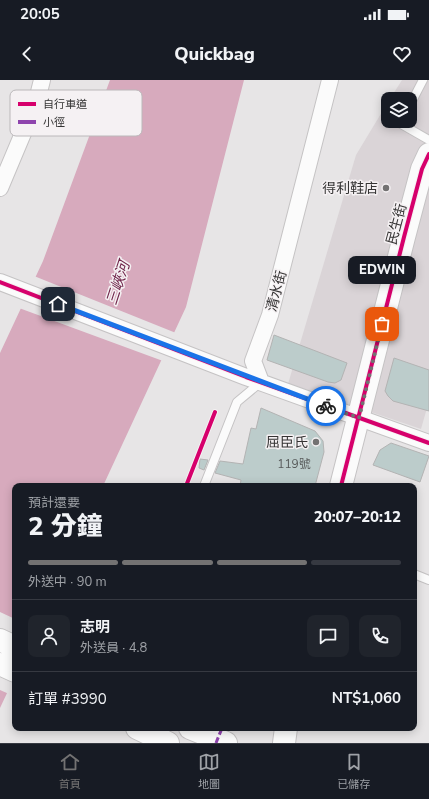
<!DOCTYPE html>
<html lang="zh-TW">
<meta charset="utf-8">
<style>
body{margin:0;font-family:"Nunito Sans","Noto Sans TC",sans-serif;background:#20242c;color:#f1f3f6;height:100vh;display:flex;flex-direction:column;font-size:15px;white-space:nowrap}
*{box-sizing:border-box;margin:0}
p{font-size:13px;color:#9ea1a6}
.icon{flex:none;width:22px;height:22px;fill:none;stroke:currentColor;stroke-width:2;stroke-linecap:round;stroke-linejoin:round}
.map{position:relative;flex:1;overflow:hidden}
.details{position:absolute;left:12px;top:403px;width:405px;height:248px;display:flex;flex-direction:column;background:#171b24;border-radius:8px;box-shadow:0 2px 10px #0003}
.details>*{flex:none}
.fabs{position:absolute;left:381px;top:12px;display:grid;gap:8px}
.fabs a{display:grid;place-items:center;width:36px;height:36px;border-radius:8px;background:#171b24;box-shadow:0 2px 10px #0003;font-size:20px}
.pin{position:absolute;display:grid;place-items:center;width:34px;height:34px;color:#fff;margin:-17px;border-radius:8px;box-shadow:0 2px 6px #0006}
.courier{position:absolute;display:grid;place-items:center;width:40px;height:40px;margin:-20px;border:3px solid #1a73e8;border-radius:50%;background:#fff;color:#222;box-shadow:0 1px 5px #0007}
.bubble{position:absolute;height:28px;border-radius:8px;background:#171b24;box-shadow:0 2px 10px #0003;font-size:13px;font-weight:800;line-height:28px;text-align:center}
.overview em{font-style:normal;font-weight:800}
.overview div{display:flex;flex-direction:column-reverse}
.overview{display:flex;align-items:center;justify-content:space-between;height:68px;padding:0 16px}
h1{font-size:26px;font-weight:800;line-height:30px}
.bar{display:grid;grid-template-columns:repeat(4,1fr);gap:6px 4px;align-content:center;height:48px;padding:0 16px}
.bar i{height:5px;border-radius:3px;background:#363941}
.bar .current{background:#737272}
.bar p{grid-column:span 4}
.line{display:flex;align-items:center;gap:10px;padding:0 16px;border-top:1px solid #363941}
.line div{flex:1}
.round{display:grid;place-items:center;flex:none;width:42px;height:42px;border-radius:8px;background:#20242c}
.status{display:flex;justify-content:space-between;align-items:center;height:28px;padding:0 20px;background:#171b24;direction:ltr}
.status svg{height:11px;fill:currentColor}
header{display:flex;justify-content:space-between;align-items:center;height:52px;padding:0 16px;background:#171b24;font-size:18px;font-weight:800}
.tabs{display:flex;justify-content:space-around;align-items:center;height:56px;border-top:1px solid #363941;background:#171b24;font-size:11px;color:#9ea1a6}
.tabs a{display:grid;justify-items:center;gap:2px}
.tabs .current{color:#737272}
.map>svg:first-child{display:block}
.built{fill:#dad4d7}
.water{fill:#d7aabd}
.pier{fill:#e7e5e6}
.building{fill:#bccccb;stroke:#b3b3b3}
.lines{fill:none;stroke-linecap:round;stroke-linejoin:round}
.lane-casing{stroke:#c5c3c4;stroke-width:10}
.street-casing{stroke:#c5c3c4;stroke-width:18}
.secondary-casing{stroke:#c5c3c4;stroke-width:24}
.lane{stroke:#fbfbfb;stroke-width:8}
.street{stroke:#fbfbfb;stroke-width:16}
.secondary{stroke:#fbfbfb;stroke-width:22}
.quiet{stroke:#8e44ad;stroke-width:3;stroke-dasharray:6 3;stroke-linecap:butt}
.cycleway-casing{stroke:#f5f1f3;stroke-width:6}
.cycleway{stroke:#d6006c;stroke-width:4}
.done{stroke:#737272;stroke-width:4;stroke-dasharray:0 7.2}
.route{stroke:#1a73e8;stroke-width:5}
.poi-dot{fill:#737272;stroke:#f5f1f3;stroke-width:1.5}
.labels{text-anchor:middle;stroke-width:3;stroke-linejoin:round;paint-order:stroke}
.number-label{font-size:12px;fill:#575a5a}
.poi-label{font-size:14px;fill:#353434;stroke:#f5f1f3;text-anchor:end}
.street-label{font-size:14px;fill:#353434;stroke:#f5f1f3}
.water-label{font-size:15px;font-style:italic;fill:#6f244a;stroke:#f5f1f3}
.key{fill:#f5f1f3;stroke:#bbb8ba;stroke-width:1}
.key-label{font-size:11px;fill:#353434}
</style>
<div class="status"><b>20:05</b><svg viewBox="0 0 49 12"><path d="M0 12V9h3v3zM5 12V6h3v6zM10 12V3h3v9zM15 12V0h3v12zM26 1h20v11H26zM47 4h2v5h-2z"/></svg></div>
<header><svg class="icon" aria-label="back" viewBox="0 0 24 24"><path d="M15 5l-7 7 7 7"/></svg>Quickbag<svg class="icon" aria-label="heart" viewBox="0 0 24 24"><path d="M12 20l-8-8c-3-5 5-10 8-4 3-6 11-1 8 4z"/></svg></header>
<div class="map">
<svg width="429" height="663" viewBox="0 0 429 663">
<rect width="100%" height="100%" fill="#e7e5e6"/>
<!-- built -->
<path class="built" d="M402,0h27v321l-8,28 -133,-45 68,-229 32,-53v19h22v-22h-20z"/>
<!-- water -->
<path class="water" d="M110,0h134l-58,227 -83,179h-88v190l-15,32v-355l43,-92z"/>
<!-- pier -->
<path class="pier" d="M34,196l142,57 -13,28 -144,-53z
M0,532l15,7v62l-6,13 -9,-4z"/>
<!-- building -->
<path class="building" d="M274,255l73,28 -6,17 -6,3 -7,-1 -61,-22z
M394,278l35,12v41l-36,-10 -5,-5 -3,-5z
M261,328l54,23 8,10 1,11 -9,34h-75l1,-6 -26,-7 5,-12 23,3 8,-36 5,1z
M391,363l38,13 -9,26 -47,-17 7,-15z
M200,379l8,1 -4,10 -5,-2z"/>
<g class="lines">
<!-- lane casing -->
<g class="lane-casing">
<path id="lane" d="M410,25l13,-25
M402,41l-1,3 28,16
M204,406l33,-84 24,-20
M414,494l15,6"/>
</g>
<!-- street casing -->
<g class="street-casing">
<path id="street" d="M0,108l37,-88 5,-20
M0,202l246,95 183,66
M261,302l-8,-21 17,-46 60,-235"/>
</g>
<!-- secondary casing -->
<g class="secondary-casing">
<path id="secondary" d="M341,406l63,-249 18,-68 7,-15
M0,560l15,7
M0,584l15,7
M137,648l31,15
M190,648l36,15
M284,663l2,-15"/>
</g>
<!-- lane -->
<use href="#lane" class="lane"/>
<!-- street -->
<use href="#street" class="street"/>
<!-- secondary -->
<use href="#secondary" class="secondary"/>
<!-- quiet -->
<path class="quiet" d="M216,663l6,-15"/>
<!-- cycleway casing -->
<g class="cycleway-casing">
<path id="cycleway" d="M0,202l246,95 183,66
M186,406l29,-74
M341,406l63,-249 18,-68 7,-15"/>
</g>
<!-- cycleway -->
<use href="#cycleway" class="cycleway"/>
</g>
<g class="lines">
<!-- done -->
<path class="done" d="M326,326l33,12 23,-94"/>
<!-- route -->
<path class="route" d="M58,224l268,102"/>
</g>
<!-- markers -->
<g class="poi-dot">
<circle cx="386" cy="108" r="4"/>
<circle cx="316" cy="362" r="4"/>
</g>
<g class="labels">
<!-- number labels -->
<g class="number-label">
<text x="294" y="388">119號</text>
</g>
<!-- poi labels -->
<g class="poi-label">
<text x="378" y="113">得利鞋店</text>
<text x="308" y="367">屈臣氏</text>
</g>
<!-- street labels -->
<g class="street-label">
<text transform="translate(396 144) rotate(-75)" y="5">民生街</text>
<text transform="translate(276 211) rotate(-75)" y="5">清水街</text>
</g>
<!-- water labels -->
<g class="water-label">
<text transform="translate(118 203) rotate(-72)" y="5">三峽河</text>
</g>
</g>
<!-- legend -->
<rect x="10" y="10" width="132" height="46" rx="6" class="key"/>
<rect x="18" y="22" width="18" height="4" fill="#d6006c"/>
<rect x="18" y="40" width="18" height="4" fill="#8e44ad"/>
<g class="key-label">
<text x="43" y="28">自行車道</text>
<text x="43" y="46">小徑</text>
</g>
</svg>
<div class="fabs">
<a><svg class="icon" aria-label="layers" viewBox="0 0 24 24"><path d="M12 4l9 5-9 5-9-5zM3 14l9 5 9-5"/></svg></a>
</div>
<div class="pin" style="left:382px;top:244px;background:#ea580c"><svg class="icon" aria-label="bag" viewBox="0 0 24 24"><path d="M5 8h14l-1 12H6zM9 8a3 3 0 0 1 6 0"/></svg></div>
<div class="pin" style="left:58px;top:224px;background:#1f2937"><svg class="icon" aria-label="home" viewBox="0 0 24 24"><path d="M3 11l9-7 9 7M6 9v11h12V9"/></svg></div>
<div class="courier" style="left:326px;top:326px"><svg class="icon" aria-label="bike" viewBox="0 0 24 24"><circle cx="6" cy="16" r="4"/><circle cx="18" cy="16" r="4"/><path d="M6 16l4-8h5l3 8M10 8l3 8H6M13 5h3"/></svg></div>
<div class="bubble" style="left:348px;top:176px;width:68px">EDWIN</div>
<section class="details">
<div class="overview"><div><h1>2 分鐘</h1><p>預計還要</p></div><em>20:07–20:12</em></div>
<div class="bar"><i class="current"></i><i class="current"></i><i class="current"></i><i></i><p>外送中 · 90 m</p></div>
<div class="line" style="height:72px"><a class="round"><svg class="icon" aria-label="person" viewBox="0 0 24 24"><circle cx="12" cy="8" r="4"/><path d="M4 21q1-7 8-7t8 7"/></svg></a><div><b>志明</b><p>外送員 · 4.8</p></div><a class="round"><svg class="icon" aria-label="chat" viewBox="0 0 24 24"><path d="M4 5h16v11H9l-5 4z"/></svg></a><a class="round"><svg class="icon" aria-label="phone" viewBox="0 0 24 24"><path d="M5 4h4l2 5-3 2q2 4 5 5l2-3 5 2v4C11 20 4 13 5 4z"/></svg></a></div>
<div class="line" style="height:52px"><div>訂單 #3990</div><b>NT$1,060</b></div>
</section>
</div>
<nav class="tabs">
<a class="current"><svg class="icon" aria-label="home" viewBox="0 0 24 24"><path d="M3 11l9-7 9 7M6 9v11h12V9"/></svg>首頁</a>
<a><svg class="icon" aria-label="map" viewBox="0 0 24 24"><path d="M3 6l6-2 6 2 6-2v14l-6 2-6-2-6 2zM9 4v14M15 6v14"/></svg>地圖</a>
<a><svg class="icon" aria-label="saved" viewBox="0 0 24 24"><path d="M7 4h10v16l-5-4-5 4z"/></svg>已儲存</a>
</nav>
